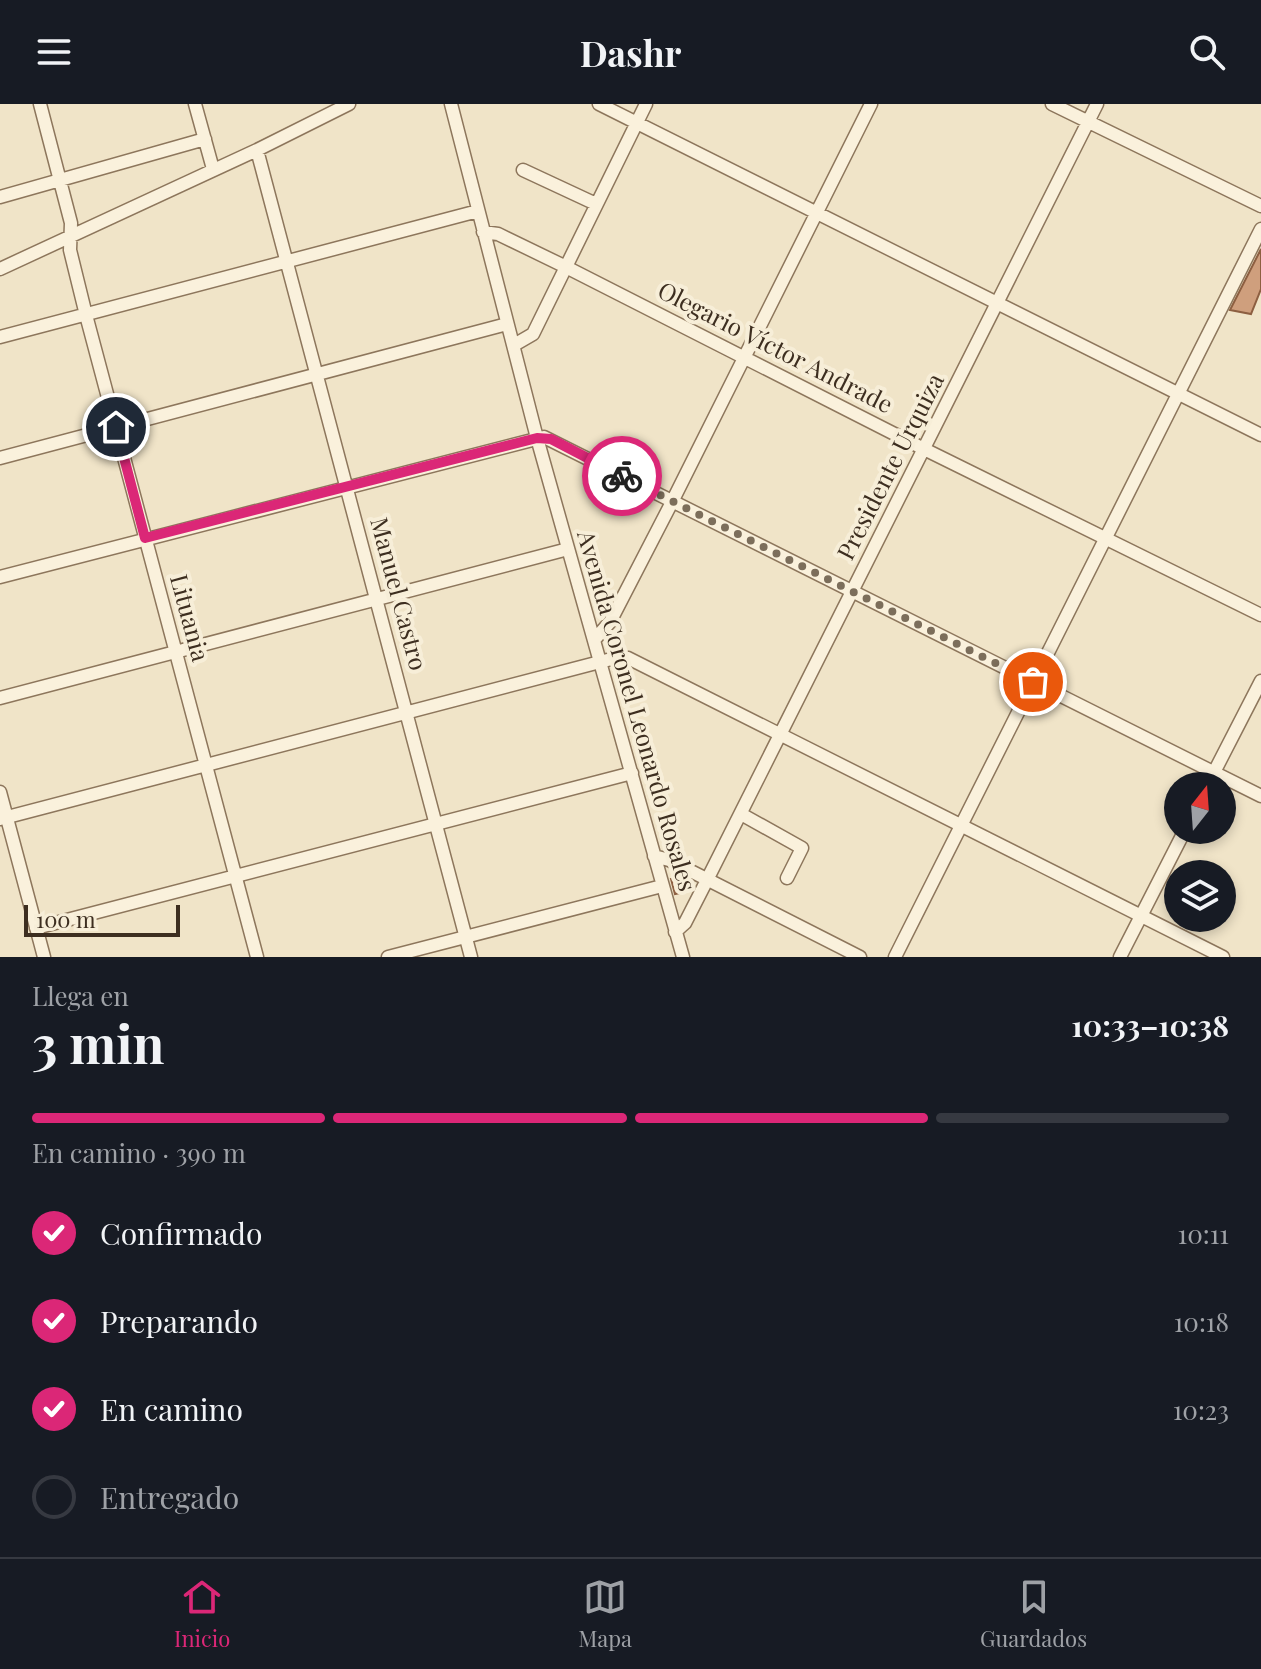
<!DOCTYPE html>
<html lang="es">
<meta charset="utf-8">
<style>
body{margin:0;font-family:"Playfair Display",serif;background:#242831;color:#f1f3f6;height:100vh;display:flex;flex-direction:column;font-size:30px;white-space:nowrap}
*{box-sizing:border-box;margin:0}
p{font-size:26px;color:#9ea1a6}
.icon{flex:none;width:44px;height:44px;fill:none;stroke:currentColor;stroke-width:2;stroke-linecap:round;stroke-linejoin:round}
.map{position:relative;height:853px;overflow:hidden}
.details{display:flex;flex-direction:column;background:#171b24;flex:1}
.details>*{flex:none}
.needle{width:52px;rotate:17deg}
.fabs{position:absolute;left:1164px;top:668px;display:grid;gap:16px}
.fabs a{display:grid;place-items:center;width:72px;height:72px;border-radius:50%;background:#171b24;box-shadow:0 4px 12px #0003;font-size:40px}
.scale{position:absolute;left:24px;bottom:20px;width:156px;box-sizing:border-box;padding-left:8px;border:4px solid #3d2e20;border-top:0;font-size:22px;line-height:28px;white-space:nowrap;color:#3d2e20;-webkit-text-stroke:6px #f7eed8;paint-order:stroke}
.pin{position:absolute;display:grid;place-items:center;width:68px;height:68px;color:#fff;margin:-34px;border:4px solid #fff;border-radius:50%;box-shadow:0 2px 8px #0007}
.courier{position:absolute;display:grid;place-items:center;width:80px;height:80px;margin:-40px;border:6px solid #db2777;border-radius:50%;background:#fff;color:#222;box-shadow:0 2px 10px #0007}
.overview em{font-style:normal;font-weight:700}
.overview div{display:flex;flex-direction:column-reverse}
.overview{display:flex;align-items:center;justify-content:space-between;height:136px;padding:0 32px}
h1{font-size:52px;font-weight:700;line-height:60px}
.bar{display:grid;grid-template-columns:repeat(4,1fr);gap:12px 8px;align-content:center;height:96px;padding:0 32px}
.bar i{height:10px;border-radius:6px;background:#363941}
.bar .selected{background:#db2777}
.bar p{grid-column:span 4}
ol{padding:0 32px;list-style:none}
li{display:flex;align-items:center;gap:24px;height:88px}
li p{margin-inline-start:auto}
li .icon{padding:8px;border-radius:50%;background:#db2777;color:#fff;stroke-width:4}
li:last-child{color:#9ea1a6}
li i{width:44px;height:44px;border:4px solid #363941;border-radius:50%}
header{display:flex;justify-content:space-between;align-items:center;height:104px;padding:0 32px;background:#171b24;font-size:36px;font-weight:700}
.tabs{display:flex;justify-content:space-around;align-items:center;height:112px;border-top:2px solid #363941;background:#171b24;font-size:22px;color:#9ea1a6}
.tabs a{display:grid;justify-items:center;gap:4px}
.tabs .selected{color:#db2777}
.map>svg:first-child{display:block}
.building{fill:#cf9f7d;stroke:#8d5f41;stroke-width:2}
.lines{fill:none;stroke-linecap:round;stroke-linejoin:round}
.minor-casing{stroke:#8d765c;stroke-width:15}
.minor{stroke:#faf1dc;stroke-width:12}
.done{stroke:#7c6e5b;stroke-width:8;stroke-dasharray:0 14.4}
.route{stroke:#db2777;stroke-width:10}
.labels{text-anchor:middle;stroke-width:8;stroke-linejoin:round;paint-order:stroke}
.street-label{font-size:24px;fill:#3d2e20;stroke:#f7eed8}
</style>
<header><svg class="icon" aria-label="menu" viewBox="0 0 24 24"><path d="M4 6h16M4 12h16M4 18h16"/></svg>Dashr<svg class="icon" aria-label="search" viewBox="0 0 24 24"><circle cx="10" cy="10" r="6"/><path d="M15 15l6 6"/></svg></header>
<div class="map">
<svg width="1261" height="853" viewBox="0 0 1261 853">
<rect width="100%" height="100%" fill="#f0e4c8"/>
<!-- building -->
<path class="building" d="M1261,145v40l-10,25 -21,-4z
M681,772l4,16 -10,2 -4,-15z"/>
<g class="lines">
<!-- minor casing -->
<g class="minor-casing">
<path id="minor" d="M40,0l31,119 -1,27 16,65 171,642
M195,0l18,65
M451,0l86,334 146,519
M599,0l662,331
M1052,0l209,102
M257,46l214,807
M523,66l73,34
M0,93l205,-58
M483,128l15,2 66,32 362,184 335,165
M0,165l257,-119 92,-46
M0,233l478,-126
M514,241l19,-11 113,-230
M0,354l507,-134
M0,473l544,-140 717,359
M595,535l15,-17 62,-120 199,-398
M0,594l568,-149
M1207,682l54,-105
M0,688l44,165
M741,710l61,34 -15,30
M0,715l619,-162 9,1 595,299
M654,752l15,4 191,97
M36,824l596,-155
M675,828l10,-9 22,-43 390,-776
M388,853l274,-71
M895,853l366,-728
M1120,853l65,-127"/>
</g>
<!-- minor -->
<use href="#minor" class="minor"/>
</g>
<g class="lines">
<!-- done -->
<path class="done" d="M622,372l411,206"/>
<!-- route -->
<path class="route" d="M116,323l29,111 392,-100 14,1 71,37"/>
</g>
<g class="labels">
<!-- street labels -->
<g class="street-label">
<text transform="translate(775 244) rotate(27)" y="8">Olegario Víctor Andrade</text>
<text transform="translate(891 363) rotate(-63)" y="8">Presidente Urquiza</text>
<text transform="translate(398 490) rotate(75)" y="8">Manuel Castro</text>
<text transform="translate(189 514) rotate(75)" y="8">Lituania</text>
<text transform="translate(636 607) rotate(74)" y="8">Avenida Coronel Leonardo Rosales</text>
</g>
</g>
</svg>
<div class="fabs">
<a><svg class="needle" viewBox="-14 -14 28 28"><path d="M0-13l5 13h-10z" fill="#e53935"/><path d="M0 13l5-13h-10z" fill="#9ea1a6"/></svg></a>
<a><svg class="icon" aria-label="layers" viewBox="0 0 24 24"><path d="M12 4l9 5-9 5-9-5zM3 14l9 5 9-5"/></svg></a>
</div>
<div class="scale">100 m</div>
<div class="pin" style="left:1033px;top:578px;background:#ea580c"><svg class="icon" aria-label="bag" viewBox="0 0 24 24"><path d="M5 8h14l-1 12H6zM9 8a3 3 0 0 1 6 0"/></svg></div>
<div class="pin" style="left:116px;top:323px;background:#1f2937"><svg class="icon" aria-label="home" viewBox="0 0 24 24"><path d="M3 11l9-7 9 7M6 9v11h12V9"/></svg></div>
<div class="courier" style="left:622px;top:372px"><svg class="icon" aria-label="bike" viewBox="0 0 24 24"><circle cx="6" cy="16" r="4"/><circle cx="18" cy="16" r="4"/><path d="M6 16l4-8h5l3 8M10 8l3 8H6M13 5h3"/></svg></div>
</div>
<section class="details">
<div class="overview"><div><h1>3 min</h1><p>Llega en</p></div><em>10:33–10:38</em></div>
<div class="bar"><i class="selected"></i><i class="selected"></i><i class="selected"></i><i></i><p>En camino · 390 m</p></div>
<ol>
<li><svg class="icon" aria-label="check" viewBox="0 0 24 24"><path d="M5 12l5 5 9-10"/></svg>Confirmado<p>10:11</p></li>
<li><svg class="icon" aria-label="check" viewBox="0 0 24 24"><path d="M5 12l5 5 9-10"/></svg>Preparando<p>10:18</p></li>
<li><svg class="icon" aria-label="check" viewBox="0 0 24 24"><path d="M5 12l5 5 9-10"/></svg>En camino<p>10:23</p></li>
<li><i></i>Entregado</li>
</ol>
</section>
<nav class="tabs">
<a class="selected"><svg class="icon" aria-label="home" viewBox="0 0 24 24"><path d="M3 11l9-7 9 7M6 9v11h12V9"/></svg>Inicio</a>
<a><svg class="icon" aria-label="map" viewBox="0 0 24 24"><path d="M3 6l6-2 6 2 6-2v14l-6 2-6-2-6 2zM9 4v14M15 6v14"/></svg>Mapa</a>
<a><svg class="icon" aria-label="saved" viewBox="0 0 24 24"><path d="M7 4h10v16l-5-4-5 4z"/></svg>Guardados</a>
</nav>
